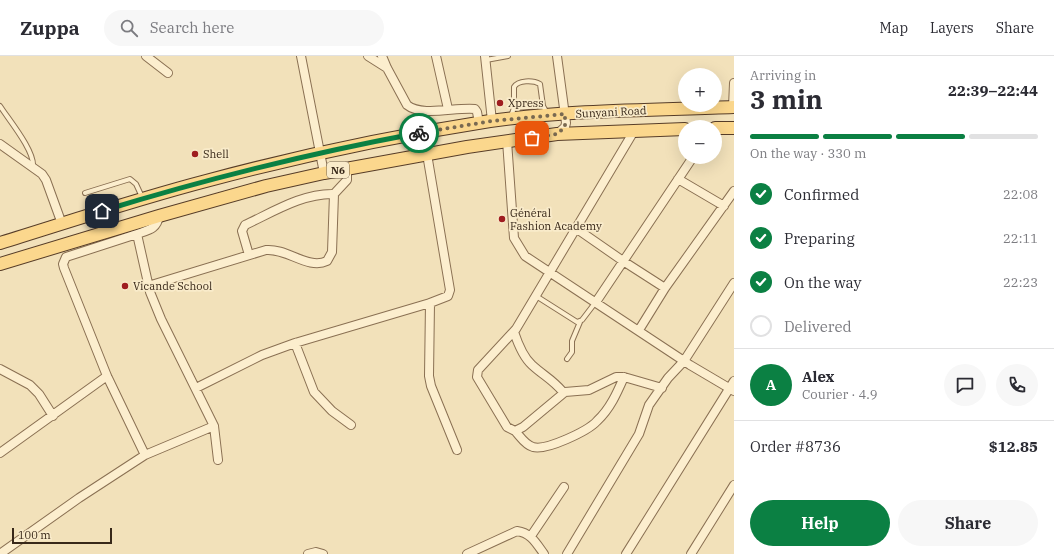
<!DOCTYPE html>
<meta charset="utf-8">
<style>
body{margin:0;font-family:"IBM Plex Serif",serif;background:#f7f7f7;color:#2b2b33;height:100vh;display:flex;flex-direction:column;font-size:15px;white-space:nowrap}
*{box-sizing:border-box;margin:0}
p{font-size:13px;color:#7c7c81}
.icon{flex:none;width:22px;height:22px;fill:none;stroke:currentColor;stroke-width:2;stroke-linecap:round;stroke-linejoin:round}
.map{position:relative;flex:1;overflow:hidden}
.panel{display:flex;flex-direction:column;background:#fff;width:320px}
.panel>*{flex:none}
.controls{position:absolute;left:678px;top:12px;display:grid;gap:8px}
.controls a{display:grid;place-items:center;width:44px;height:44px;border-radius:50%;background:#fff;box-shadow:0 4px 16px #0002;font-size:20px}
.scale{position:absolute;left:12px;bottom:10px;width:100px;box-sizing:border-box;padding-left:4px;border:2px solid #382819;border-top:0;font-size:11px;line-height:14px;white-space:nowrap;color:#382819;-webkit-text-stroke:3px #f9ebca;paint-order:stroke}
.pin{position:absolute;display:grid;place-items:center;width:34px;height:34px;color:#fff;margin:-17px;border-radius:8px;box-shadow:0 2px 6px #0006}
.courier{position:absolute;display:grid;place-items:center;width:40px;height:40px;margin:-20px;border:3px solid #0b8043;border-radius:50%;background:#fff;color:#222;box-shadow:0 1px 5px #0007}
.summary em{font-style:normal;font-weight:700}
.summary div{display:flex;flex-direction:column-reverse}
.summary{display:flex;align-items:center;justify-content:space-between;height:68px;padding:0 16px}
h1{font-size:26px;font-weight:700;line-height:30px}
.bar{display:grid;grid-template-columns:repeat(4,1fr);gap:6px 4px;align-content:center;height:48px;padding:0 16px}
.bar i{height:5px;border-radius:3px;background:#e1e1e2}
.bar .active{background:#0b8043}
.bar p{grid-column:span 4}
.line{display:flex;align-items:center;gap:10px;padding:0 16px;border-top:1px solid #e1e1e2}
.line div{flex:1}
.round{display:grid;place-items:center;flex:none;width:42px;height:42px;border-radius:21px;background:#f7f7f7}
ol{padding:0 16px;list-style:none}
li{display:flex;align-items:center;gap:12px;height:44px}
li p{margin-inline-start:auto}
li .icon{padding:4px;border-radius:50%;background:#0b8043;color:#fff;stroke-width:4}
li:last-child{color:#7c7c81}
li i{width:22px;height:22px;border:2px solid #e1e1e2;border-radius:50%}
.cta{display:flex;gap:8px;margin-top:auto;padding:8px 16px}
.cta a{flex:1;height:46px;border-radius:24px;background:#0b8043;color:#fff;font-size:16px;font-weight:700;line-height:46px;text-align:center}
.cta a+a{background:#f7f7f7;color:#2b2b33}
header{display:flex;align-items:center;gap:24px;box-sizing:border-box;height:56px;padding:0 20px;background:#fff;border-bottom:1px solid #e1e1e2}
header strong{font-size:19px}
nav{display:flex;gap:22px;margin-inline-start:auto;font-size:14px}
.search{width:280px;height:36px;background:#f7f7f7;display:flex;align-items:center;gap:10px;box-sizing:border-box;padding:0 14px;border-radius:22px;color:#7c7c81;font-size:15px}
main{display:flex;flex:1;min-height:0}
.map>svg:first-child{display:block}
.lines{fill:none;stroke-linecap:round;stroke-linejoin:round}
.service-casing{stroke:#8a7053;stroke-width:6}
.minor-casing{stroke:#8a7053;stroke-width:10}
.primary-casing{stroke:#573d28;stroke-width:14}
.service{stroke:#fceece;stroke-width:4}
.minor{stroke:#fceece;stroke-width:8}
.primary{stroke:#fbd78d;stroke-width:12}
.done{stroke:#796951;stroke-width:4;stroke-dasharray:0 7.2}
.route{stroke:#0b8043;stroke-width:5}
.poi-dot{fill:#9f1d20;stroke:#f9ebca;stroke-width:1.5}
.labels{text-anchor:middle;stroke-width:3.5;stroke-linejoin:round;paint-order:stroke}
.shield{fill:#f9ebca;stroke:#72624e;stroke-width:1}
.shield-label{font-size:10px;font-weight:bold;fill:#382819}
.poi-label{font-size:11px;fill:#382819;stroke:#f9ebca;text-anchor:start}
.street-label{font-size:11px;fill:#382819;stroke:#f9ebca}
</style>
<header>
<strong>Zuppa</strong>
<div class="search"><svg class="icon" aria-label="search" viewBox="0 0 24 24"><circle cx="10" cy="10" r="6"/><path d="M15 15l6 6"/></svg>Search here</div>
<nav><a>Map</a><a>Layers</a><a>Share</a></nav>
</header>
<main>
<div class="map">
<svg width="734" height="498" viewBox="0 0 734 498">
<rect width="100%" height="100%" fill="#f2e1ba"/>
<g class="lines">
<!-- service casing -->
<g class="service-casing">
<path id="service" d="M486,4l22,-4
M0,50c9,14 35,45 33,61
M514,52l29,-2
M511,60l3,-8v-21c4,-7 19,-7 26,-3l3,22 4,7
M85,137l45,-14 6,5 6,13
M536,240l41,26 5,-2 13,-17
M567,303l5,-7v-11l8,-19"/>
</g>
<!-- minor casing -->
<g class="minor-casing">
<path id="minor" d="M146,0l22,17
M301,0l23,117
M368,0l19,12
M382,0l5,12 20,37c15,12 48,2 68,4l2,3 2,11
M436,0l12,53
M485,0l7,65
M733,51l1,-24
M634,75l-118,198 -38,41 -1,7 30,50 8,4 8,-4 42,-35 24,-2 27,-13h8l38,11
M557,78l8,-7 1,-4 -9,-67
M507,85l7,97 11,18 165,109 44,26
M0,88l42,30 4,6 16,44
M678,123l46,27
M159,160c-2,13 -10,14 -22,18l13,58 11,27 53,107 4,34
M577,173l46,32 42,27
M137,178l-71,23 -3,7 1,4 43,108 38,79 69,-29
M249,199l-7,-24 3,-6c28,-13 58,-32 89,-31
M148,230l118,-36c21,-2 42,20 61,11l5,-9 2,-58 13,-14v-11
M596,246l97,-145
M430,247l-1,73 2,10 26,64
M639,274l26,-42 69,-97
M514,276c4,12 9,25 18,33 12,11 20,14 31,27
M295,287l19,49 18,19 19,14
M0,313l30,16 9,9 14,22
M196,332l66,-33 33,-12 135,-40 18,-7 2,-6 -23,-136
M515,375c5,5 10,14 18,16 13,4 55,-16 64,-26 13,-12 20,-28 27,-44
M0,397l107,-77
M531,480l33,-49
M0,498l79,-56 66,-43
M308,498l8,-2 7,2
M467,498l50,-23c14,2 19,12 27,23
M567,498l72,-120 10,-29 19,-27 16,-17 50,-78
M626,498l108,-173
M691,498l43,-69"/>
</g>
<!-- primary casing -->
<g class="primary-casing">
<path id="primary" d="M715,72h19
M0,187c68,-21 137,-44 206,-62 93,-25 188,-45 284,-60 80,-11 163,-11 244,-14
M0,208l159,-48 107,-30 58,-13 143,-26 90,-13 128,-5"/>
</g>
<!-- service -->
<use href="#service" class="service"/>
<!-- minor -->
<use href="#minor" class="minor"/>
<!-- primary -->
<use href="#primary" class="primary"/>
</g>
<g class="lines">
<!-- done -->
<path class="done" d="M419,77l73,-12 73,-7v13l-8,7 -25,4"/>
<!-- route -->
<path class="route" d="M102,155c104,-32 209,-58 317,-78"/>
</g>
<!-- markers -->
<g class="poi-dot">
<circle cx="500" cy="47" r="4"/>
<circle cx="195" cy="98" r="4"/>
<circle cx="502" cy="163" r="4"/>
<circle cx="125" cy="230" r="4"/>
</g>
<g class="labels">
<!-- shield labels -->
<rect class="shield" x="327" y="106" width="22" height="16" rx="3"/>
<g class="shield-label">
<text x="338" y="118">N6</text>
</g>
<!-- poi labels -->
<g class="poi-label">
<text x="508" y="51">Xpress</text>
<text x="203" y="102">Shell</text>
<text x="510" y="161">Général<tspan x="510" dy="13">Fashion Academy</tspan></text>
<text x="133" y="234">Vicande School</text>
</g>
<!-- street labels -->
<g class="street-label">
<text transform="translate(611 56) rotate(-3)" y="4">Sunyani Road</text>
</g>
</g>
</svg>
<div class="controls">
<a>+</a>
<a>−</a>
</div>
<div class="scale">100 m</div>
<div class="pin" style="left:532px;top:82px;background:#ea580c"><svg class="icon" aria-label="bag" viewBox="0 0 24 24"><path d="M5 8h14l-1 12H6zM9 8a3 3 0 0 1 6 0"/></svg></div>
<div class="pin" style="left:102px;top:155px;background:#1f2937"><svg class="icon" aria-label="home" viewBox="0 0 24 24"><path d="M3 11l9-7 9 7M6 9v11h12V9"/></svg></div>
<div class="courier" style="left:419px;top:77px"><svg class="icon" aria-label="bike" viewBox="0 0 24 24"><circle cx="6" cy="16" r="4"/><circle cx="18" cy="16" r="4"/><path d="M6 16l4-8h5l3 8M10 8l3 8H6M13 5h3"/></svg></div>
</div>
<section class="panel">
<div class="summary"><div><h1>3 min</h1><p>Arriving in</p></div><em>22:39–22:44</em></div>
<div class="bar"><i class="active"></i><i class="active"></i><i class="active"></i><i></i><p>On the way · 330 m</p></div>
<ol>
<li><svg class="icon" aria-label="check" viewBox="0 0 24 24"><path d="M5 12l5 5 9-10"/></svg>Confirmed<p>22:08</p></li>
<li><svg class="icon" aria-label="check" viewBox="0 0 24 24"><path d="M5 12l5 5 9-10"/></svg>Preparing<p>22:11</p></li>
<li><svg class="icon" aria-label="check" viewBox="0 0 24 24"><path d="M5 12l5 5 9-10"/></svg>On the way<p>22:23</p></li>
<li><i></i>Delivered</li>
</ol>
<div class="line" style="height:72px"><b class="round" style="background:#0b8043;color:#fff">A</b><div><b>Alex</b><p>Courier · 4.9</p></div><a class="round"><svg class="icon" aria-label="chat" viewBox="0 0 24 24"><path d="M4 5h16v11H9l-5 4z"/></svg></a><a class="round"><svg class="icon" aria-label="phone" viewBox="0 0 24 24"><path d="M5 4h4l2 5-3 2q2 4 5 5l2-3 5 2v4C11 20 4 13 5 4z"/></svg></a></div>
<div class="line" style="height:52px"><div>Order #8736</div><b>$12.85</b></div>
<div class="cta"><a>Help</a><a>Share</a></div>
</section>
</main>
